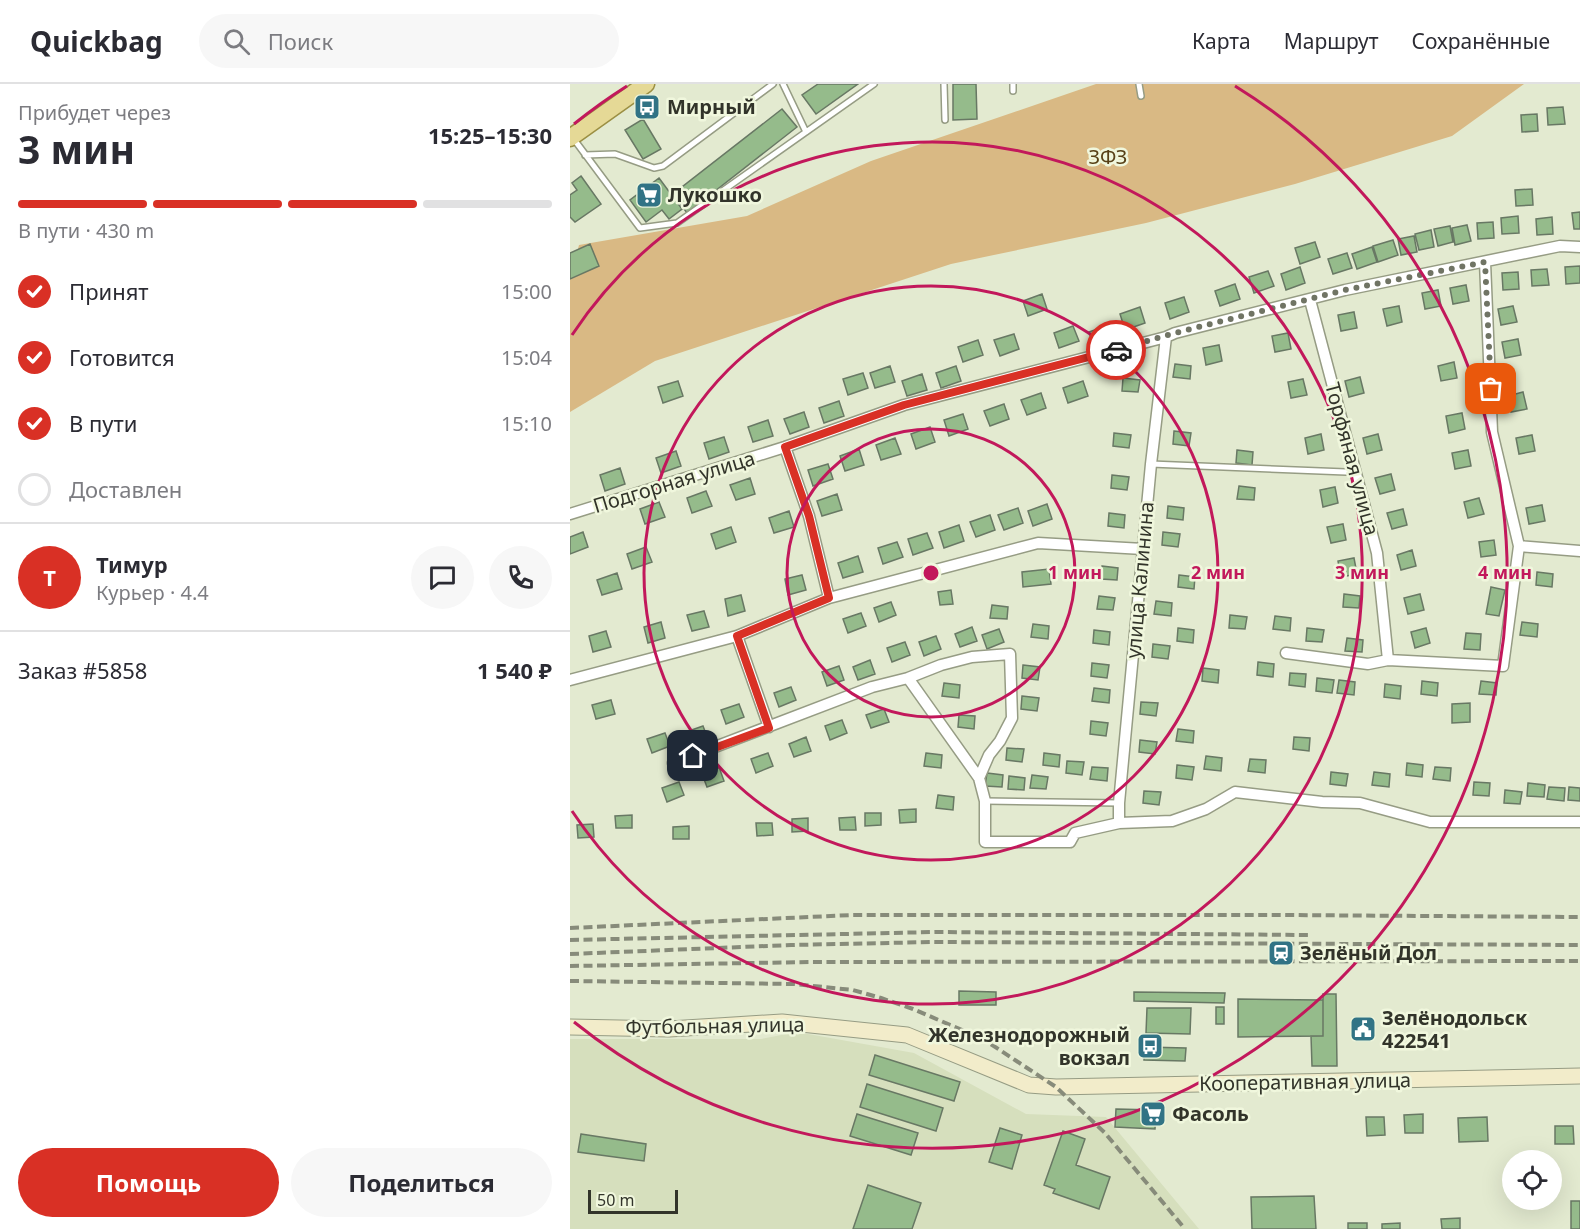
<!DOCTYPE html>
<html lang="ru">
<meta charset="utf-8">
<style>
body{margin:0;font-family:"Noto Sans",sans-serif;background:#f7f7f7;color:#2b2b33;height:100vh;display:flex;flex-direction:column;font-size:22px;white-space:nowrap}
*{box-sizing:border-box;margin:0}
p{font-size:20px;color:#7c7c81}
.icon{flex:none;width:33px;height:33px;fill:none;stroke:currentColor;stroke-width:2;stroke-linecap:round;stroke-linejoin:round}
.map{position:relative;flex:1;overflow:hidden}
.side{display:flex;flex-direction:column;background:#fff;width:570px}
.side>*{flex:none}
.buttons{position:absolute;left:932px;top:1066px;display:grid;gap:12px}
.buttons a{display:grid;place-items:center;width:60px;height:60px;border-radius:50%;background:#fff;box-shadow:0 6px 24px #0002;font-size:30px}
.scale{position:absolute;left:18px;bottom:15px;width:90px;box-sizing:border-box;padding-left:6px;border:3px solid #32342a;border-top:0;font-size:16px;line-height:21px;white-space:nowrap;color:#32342a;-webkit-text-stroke:4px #f0f7dd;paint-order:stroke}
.pin{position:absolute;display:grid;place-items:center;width:51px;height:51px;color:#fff;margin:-26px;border-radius:12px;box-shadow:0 3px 9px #0006}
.courier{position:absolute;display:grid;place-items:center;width:60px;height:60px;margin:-30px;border:4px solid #d93025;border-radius:50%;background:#fff;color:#222;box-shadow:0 2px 8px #0007}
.overview em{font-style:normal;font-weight:700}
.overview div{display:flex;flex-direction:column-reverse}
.overview{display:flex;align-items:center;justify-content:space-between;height:102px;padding:0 18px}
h1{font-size:39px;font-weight:700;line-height:45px}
.bar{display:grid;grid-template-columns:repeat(4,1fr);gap:9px 6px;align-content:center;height:72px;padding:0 18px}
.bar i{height:8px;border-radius:4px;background:#e1e1e2}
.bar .active{background:#d93025}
.bar p{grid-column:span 4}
.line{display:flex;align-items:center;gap:15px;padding:0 18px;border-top:2px solid #e1e1e2}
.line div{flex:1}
.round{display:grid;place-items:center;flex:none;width:63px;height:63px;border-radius:32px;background:#f7f7f7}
ol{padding:0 18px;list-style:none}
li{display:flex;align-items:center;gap:18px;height:66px}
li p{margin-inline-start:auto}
li .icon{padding:6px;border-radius:50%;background:#d93025;color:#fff;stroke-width:4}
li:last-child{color:#7c7c81}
li i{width:33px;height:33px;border:3px solid #e1e1e2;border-radius:50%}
.action{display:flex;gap:12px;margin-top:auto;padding:12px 18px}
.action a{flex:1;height:69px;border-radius:36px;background:#d93025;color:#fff;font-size:24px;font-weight:700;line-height:69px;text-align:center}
.action a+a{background:#f7f7f7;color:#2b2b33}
header{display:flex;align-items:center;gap:36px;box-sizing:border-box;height:84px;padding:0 30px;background:#fff;border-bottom:2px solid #e1e1e2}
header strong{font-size:28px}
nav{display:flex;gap:33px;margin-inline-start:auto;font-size:21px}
.search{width:420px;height:54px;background:#f7f7f7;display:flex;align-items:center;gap:15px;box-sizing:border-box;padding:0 21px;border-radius:33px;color:#7c7c81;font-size:22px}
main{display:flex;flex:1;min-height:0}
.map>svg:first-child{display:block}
.built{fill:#d6dfbd}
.green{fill:#d9b984}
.building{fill:#95bb8b;stroke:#687864;stroke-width:1.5}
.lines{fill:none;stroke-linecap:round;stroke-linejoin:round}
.lane-casing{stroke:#969c84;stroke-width:8}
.street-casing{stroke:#969c84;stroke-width:13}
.secondary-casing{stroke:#969c84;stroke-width:17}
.primary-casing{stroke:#9b8f43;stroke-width:19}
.lane{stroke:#fff;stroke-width:5}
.street{stroke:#fff;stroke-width:10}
.secondary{stroke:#f2ecca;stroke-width:15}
.primary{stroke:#e5d996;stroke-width:16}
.rail{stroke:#878b7a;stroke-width:4;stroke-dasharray:9 4.5;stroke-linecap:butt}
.done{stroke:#707464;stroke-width:6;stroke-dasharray:0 10.8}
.route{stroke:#d93025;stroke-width:8}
.ring{fill:none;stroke:#c2185b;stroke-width:3}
.labels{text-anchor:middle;stroke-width:5;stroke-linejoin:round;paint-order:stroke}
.poi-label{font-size:20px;font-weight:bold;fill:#32342a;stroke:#f0f7dd;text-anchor:start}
.park-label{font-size:20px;fill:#584117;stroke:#f0f7dd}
.street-label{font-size:20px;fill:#32342a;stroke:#f0f7dd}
.centre{fill:#c2185b;stroke:#f0f7dd;stroke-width:3}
.ring-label{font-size:18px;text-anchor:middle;font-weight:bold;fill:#c2185b;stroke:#f0f7dd;stroke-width:5;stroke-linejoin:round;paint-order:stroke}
</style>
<header>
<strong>Quickbag</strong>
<div class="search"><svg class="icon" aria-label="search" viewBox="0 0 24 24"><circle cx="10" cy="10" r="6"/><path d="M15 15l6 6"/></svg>Поиск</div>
<nav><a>Карта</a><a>Маршрут</a><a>Сохранённые</a></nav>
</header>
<main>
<section class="side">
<div class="overview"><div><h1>3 мин</h1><p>Прибудет через</p></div><em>15:25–15:30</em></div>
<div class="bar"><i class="active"></i><i class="active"></i><i class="active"></i><i></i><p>В пути · 430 m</p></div>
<ol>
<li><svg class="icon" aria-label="check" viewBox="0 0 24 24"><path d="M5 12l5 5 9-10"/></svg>Принят<p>15:00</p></li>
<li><svg class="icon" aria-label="check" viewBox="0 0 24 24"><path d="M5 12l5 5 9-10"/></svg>Готовится<p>15:04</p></li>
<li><svg class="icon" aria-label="check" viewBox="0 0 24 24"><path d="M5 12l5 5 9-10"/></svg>В пути<p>15:10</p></li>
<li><i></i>Доставлен</li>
</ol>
<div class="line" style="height:108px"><b class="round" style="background:#d93025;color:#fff">Т</b><div><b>Тимур</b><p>Курьер · 4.4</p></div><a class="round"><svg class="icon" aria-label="chat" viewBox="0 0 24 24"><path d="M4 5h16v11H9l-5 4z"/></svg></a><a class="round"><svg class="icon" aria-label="phone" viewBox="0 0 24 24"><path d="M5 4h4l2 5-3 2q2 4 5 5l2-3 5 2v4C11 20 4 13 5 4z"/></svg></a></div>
<div class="line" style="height:78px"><div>Заказ #5858</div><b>1 540 ₽</b></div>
<div class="action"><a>Помощь</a><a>Поделиться</a></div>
</section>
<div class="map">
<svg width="1010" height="1145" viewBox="0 0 1010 1145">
<rect width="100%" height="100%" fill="#e3ead0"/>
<!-- built -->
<path class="built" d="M227,948l117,21 112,61 80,3 93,112h-629v-190h191z"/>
<!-- green -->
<path class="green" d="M526,0h428l-72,52 -157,48 -149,39 -195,41 -296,97 -85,51v-132l9,-35 168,-29 124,-55z"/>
<!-- building -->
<path class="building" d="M248,0h40l-42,30 -14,-19z
M383,0h23l1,35 -24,1z
M993,23l2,17 -17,1 -1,-17z
M212,25l15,18 -110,86 -14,-19z
M967,30l1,17 -16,1 -1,-17z
M73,35l18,30 -18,10 -18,-29z
M11,92l20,28 -26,18 -5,-5v-22l7,-5 -5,-7z
M89,94l23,31 -13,10 -7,-9 -16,12 -16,-22z
M962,105l1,16 -17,1 -1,-16z
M1010,128v17h-6l-2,-16z
M948,132l1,17 -17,1 -1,-16z
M982,133l1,17 -16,1 -1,-16z
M923,138l1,16 -16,1 -1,-16z
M897,141l4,16 -16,4 -3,-17z
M880,142l3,16 -15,4 -4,-17z
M861,146l3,17 -15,3 -4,-16z
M844,152l3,16 -16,3 -3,-16z
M823,156l5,15 -20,7 -5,-16z
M745,158l5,15 -20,7 -5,-16z
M20,160l9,22 -29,13v-26z
M802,163l5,15 -20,7 -5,-15z
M777,169l5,15 -19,6 -5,-15z
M1010,182v17l-14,1 -1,-17z
M730,183l5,16 -19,7 -5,-16z
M977,185l2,16 -17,1 -1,-16z
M698,187l6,15 -20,7 -5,-16z
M948,188l1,17 -16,1 -1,-17z
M665,200l5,15 -20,7 -5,-15z
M896,201l3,16 -16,3 -3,-16z
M868,206l3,16 -16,3 -3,-16z
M472,210l5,15 -19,7 -5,-15z
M614,213l5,15 -19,7 -5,-16z
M829,222l3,16 -15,4 -4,-17z
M943,222l4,16 -16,3 -3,-16z
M570,223l5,16 -20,7 -5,-16z
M784,228l3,16 -16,3 -3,-16z
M539,241l5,15 -20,7 -5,-15z
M503,242l6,15 -20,7 -5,-15z
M718,249l3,16 -16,3 -3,-16z
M444,250l5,15 -19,7 -6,-16z
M948,255l3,16 -16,3 -3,-16z
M408,256l5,15 -20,7 -5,-15z
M649,261l3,16 -16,4 -3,-17z
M884,278l3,16 -16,3 -3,-15z
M605,280l16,2 -1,13 -17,-2z
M320,282l5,16 -20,6 -5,-15z
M386,282l5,15 -20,7 -5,-15z
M293,289l5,15 -20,7 -5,-16z
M352,290l5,16 -20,6 -5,-15z
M790,293l4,16 -15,4 -4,-16z
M553,294l17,2 -2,12 -16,-1z
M733,295l4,16 -16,3 -3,-16z
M108,297l5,15 -20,7 -5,-16z
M513,297l5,15 -20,7 -5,-15z
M953,308l4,17 -16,3 -3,-16z
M471,309l5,15 -19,7 -6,-15z
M269,317l5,15 -20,7 -5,-15z
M434,320l5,15 -19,7 -6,-15z
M234,328l5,15 -19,7 -6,-15z
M892,329l3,16 -16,4 -3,-17z
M393,330l5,15 -19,7 -5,-16z
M198,336l5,16 -20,6 -5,-15z
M360,343l5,15 -19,7 -5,-15z
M604,347l17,2 -2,13 -16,-2z
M544,349l17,2 -2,13 -16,-2z
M751,350l3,16 -16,4 -3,-16z
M808,350l4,16 -15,4 -4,-16z
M962,351l3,16 -16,3 -3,-16z
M154,353l5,15 -20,7 -5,-16z
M325,354l6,16 -20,6 -5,-15z
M289,365l5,16 -19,6 -5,-15z
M667,366l16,2 -1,13 -16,-2z
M898,366l3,16 -16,3 -3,-16z
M106,367l5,15 -20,7 -5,-15z
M258,380l5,15 -20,7 -5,-16z
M50,384l5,16 -20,7 -5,-16z
M821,390l4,16 -15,4 -5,-16z
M542,391l17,2 -2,13 -16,-2z
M180,394l5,16 -19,6 -6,-15z
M669,402l16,2 -1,12 -17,-1z
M765,403l3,16 -15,4 -3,-17z
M136,407l6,15 -20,7 -5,-15z
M267,410l5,16 -20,6 -5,-15z
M909,414l5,16 -16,4 -4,-16z
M89,418l6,15 -20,7 -5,-15z
M477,420l5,15 -19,7 -5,-15z
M972,421l3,16 -16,3 -3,-16z
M598,422l16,2 -1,12 -16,-2z
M448,424l5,15 -19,7 -6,-15z
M833,425l4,16 -15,4 -5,-16z
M219,427l5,16 -20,6 -5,-15z
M539,429l16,2 -1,13 -16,-2z
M420,431l5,15 -19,7 -6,-15z
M773,440l3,16 -15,3 -4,-16z
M389,441l5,16 -20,7 -5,-16z
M161,443l5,15 -20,7 -5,-15z
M13,448l5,15 -18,7v-17z
M593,448l17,2 -2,13 -16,-2z
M357,449l6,15 -20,7 -5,-16z
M924,456l2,15 -15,2 -2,-15z
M327,458l6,15 -20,7 -5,-16z
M76,463l6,15 -20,7 -5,-15z
M842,466l4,16 -15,4 -4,-15z
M288,472l5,16 -20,6 -5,-15z
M784,474l3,16 -16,3 -3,-16z
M532,482l16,2 -1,12 -16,-1z
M479,485l2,15 -28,3 -1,-15z
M967,488l16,2 -1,13 -16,-2z
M47,489l5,16 -20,6 -5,-15z
M232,491l4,15 -18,5 -3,-16z
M609,491l16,2 -1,12 -16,-2z
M921,503l14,3 -6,26 -13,-2z
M381,506l2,14 -13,1 -2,-13z
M774,510l16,2 -1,12 -16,-1z
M850,510l4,16 -16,4 -4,-16z
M171,511l4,16 -17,5 -3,-17z
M529,512l16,2 -2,12 -16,-1z
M586,517l16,2 -1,13 -17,-2z
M321,518l5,13 -17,7 -5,-14z
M422,521l16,2 -1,12 -17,-1z
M134,527l5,16 -17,4 -5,-16z
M291,529l5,13 -18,7 -5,-14z
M660,531l17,2 -2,12 -16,-1z
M705,532l16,2 -1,13 -17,-2z
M91,538l4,16 -17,5 -4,-16z
M952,538l16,2 -1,13 -17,-2z
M463,540l16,2 -1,13 -17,-2z
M402,543l5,14 -17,6 -5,-13z
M608,544l16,2 -1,13 -16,-2z
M737,544l17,2 -2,12 -16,-1z
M856,544l4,15 -15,5 -4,-16z
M429,545l5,13 -17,7 -5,-14z
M524,546l16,2 -1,13 -16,-2z
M36,547l5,16 -18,5 -4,-16z
M896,549l15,1 -1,16 -16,-1z
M366,552l5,13 -17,7 -5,-14z
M777,554l16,2 -1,12 -17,-1z
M335,558l5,13 -18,7 -5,-14z
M583,560l17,2 -2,13 -16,-2z
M300,576l5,14 -17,6 -5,-13z
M688,578l16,2 -1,13 -16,-2z
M522,579l17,2 -2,13 -16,-2z
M453,581l17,2 -2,13 -16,-2z
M269,582l5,14 -17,6 -5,-14z
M633,584l16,2 -1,13 -16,-2z
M720,589l16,1 -1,13 -16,-2z
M747,594l17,2 -2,13 -16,-2z
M769,596l16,2 -1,13 -17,-2z
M852,597l16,2 -1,13 -16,-2z
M911,597l16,2 -1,12 -17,-1z
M374,599l16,2 -1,13 -17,-2z
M815,600l16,2 -1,13 -16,-2z
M221,603l5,13 -17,7 -5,-14z
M524,604l16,2 -1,13 -17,-2z
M452,612l17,2 -2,13 -16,-2z
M41,616l4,14 -19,5 -4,-14z
M571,618l17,1 -2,13 -16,-2z
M900,619v19l-18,1v-19z
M169,620l5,13 -18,7 -5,-14z
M314,625l5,13 -18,6 -5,-13z
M389,631l16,1 -1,13 -16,-2z
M272,636l5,13 -17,7 -5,-14z
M521,637l17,2 -2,13 -16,-2z
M133,642l5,13 -17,7 -5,-14z
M608,645l16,2 -1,12 -17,-2z
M95,649l5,13 -18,7 -5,-14z
M236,653l5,14 -17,6 -5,-13z
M724,653l16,1 -1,13 -16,-2z
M570,656l17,2 -2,12 -16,-2z
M437,664l17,1 -2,13 -16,-2z
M198,669l5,13 -17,7 -5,-14z
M356,669l16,2 -1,13 -17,-2z
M474,669l16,2 -1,12 -16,-2z
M636,672l16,2 -1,13 -17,-2z
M680,675l16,1 -1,13 -17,-2z
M497,677l17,1 -2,13 -16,-2z
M837,679l16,2 -1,12 -16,-2z
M607,681l17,2 -2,13 -16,-2z
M149,683l5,14 -17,6 -5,-13z
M522,683l16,1 -1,13 -17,-2z
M865,683l16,1 -1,13 -17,-2z
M761,688l17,2 -2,12 -16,-2z
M804,688l16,2 -1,13 -17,-2z
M417,689l16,2 -1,12 -17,-1z
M462,691l16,2 -2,12 -16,-1z
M439,692l16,2 -1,12 -16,-1z
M109,698l5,13 -17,7 -5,-14z
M904,698l16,1 -1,13 -16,-1z
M958,699l17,2 -1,12 -17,-1z
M979,703l16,1 -1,13 -17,-2z
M999,703l11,1v13l-12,-1z
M935,706l17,2 -2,12 -16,-1z
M574,707l17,1 -2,13 -16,-2z
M368,711l16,2 -1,13 -17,-2z
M346,725v13l-16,1 -1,-13z
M295,729h16v12l-16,1z
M62,731v13h-16l-1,-12z
M285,733l1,13h-16l-1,-12z
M238,734v13l-16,1v-13z
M186,739h16l1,12 -16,1z
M23,740l1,13 -16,1 -1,-13z
M119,742v13h-16v-12z
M389,907l37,1v13h-37z
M564,908l91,1 -1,10 -90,-2z
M753,910h13l1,72h-25l-1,-30h12z
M668,915l85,1v36l-85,1z
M646,923h8v17h-8z
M577,924h44l-1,26 -44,-1z
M785,935h16l-1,21 -15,-1z
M575,963l41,1 -1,13 -41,-1z
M305,971l85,27 -6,19 -85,-26z
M297,1000l76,24 -7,23 -76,-24z
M546,1025l40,1 -1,19 -40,-2z
M287,1030l61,19 -7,22 -61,-19z
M853,1030v19h-18l-1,-18z
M796,1033h18l1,18 -18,1z
M917,1033l1,24 -29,1 -1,-24z
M985,1042h18l1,18h-19z
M430,1044l22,7 -10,34 -23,-7z
M493,1047l22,8 -9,26 34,12 -11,32 -46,-16 2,-4 -11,-4z
M11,1050l65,10 -2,17 -66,-9z
M298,1101l53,18 -9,26h-59z
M744,1112l2,33h-64l-1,-32z
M1001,1117h9v28h-9z
M890,1134v11h-18l-1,-10z
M778,1139h19v6h-19z
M830,1139v6h-18v-5z"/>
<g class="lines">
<!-- lane casing -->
<g class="lane-casing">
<path id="lane" d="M213,0l23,48
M374,0l1,36
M443,0v7
M569,0l2,12
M3,54l67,90 37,-5 197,-139
M15,71l30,-1 39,14 9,-2 110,-82
M581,380l195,8 9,-2
M415,717l134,2"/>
</g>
<!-- street casing -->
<g class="street-casing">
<path id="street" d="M215,363l24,69 20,82
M0,430l215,-67 119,-42 262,-68 9,-4 170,-43 215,-44 20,1
M949,462l61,5
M167,552l32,91
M716,569l82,11 20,-4 -11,-107 -67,-253
M818,576l115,6 16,-120 -27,-114 -7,-170
M338,594l71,100 6,23v41h85l5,-9 44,-10 53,-2 34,-12 29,-17 87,10 38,1 70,19h150
M0,596l167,-44 92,-38 209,-55 105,6
M103,679l199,-76 36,-9 33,-13 31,-8 38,-3 2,64 -12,23 -11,14 -10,23
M549,739v-20l32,-339 15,-127"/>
</g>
<!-- secondary casing -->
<g class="secondary-casing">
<path id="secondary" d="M0,943l99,2 113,-7 125,13 122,50 27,2 524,-11"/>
</g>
<!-- primary casing -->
<g class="primary-casing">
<path id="primary" d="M0,54l76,-54"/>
</g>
<!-- lane -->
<use href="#lane" class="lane"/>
<!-- street -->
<use href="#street" class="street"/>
<!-- secondary -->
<use href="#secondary" class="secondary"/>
<!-- primary -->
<use href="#primary" class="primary"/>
<!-- rail -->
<path class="rail" d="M0,844l282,-13h428l300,2
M0,856l365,-8 375,3
M0,870l221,-9 143,-3 646,3
M0,882l241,-4 769,-1
M0,897l224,3 59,6 28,8 32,11 70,30 73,48 49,46 80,96"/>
</g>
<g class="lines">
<!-- done -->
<path class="done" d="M546,266l59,-17 170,-43 140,-28 6,127"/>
<!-- route -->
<path class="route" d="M123,672l76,-28 -32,-92 92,-38 -20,-82 -24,-69 119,-42 212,-55"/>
</g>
<!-- distance rings -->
<g class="ring">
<circle cx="361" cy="489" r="144"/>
<circle cx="361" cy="489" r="287"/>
<path d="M2 251A431 431 0 1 1 2 727"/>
<path d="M4 40A574 574 0 0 1 57 2M665 2A574 574 0 1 1 4 938"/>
</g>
<!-- icons -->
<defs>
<g id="bus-square" transform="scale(1.35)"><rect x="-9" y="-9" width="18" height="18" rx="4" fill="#317385" stroke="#f0f7dd"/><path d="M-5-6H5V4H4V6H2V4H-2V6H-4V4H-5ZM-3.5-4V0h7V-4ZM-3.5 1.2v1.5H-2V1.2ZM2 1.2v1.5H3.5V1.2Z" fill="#fff"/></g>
<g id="supermarket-square" transform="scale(1.35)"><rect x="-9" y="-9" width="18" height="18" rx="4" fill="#317385" stroke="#f0f7dd"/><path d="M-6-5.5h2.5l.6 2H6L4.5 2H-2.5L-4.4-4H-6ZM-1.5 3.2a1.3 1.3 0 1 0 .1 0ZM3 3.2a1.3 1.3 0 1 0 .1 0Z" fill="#fff"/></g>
<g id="station-square" transform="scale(1.35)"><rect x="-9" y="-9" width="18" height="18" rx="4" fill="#317385" stroke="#f0f7dd"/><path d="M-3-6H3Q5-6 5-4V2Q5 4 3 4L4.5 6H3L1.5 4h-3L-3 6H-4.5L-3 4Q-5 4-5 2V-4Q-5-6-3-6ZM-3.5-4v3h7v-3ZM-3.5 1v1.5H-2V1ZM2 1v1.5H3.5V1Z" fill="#fff"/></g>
<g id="civic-square" transform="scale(1.35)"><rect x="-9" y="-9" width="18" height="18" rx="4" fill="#317385" stroke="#f0f7dd"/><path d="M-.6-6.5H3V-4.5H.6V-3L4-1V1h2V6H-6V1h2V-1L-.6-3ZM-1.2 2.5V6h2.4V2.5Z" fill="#fff"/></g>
</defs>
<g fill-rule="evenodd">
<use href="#bus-square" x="77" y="23"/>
<use href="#supermarket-square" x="79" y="111"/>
<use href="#station-square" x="711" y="869"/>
<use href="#civic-square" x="793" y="945"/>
<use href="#bus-square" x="580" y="962"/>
<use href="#supermarket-square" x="583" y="1030"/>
</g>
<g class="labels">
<!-- poi labels -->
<g class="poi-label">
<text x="97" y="30">Мирный</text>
<text x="98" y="118">Лукошко</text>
<text x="730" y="876">Зелёный Дол</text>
<text x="812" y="941">Зелёнодольск<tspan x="812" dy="23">422541</tspan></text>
<text x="560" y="958" text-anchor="end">Железнодорожный<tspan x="560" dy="23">вокзал</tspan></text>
<text x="602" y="1037">Фасоль</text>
</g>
<!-- park labels -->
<g class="park-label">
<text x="538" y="80">ЗФЗ</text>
</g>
<!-- street labels -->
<g class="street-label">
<text transform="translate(782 375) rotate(75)" y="7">Торфяная улица</text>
<text transform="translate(104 398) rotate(-17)" y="7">Подгорная улица</text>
<text transform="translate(570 496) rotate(-85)" y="7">улица Калинина</text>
<text transform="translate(145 942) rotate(-1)" y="7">Футбольная улица</text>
<text transform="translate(735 998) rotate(-1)" y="7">Кооперативная улица</text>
</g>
</g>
<circle cx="361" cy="489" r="9" class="centre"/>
<g class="ring-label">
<text x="505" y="495">1 мин</text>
<text x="648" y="495">2 мин</text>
<text x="792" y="495">3 мин</text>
<text x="935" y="495">4 мин</text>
</g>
</svg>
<div class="buttons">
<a><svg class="icon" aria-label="locate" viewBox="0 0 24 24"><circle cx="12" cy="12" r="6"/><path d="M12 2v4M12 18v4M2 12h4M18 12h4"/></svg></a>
</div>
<div class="scale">50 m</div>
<div class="pin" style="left:921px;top:305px;background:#ea580c"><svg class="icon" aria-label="bag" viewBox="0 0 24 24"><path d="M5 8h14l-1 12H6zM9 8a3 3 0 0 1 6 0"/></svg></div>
<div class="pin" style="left:123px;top:672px;background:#1f2937"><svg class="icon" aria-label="home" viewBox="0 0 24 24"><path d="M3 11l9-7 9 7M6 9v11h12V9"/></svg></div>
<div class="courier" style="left:546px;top:266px"><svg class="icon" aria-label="car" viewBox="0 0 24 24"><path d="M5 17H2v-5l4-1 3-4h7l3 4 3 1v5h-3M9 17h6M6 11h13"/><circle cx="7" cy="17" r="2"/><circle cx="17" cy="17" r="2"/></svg></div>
</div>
</main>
